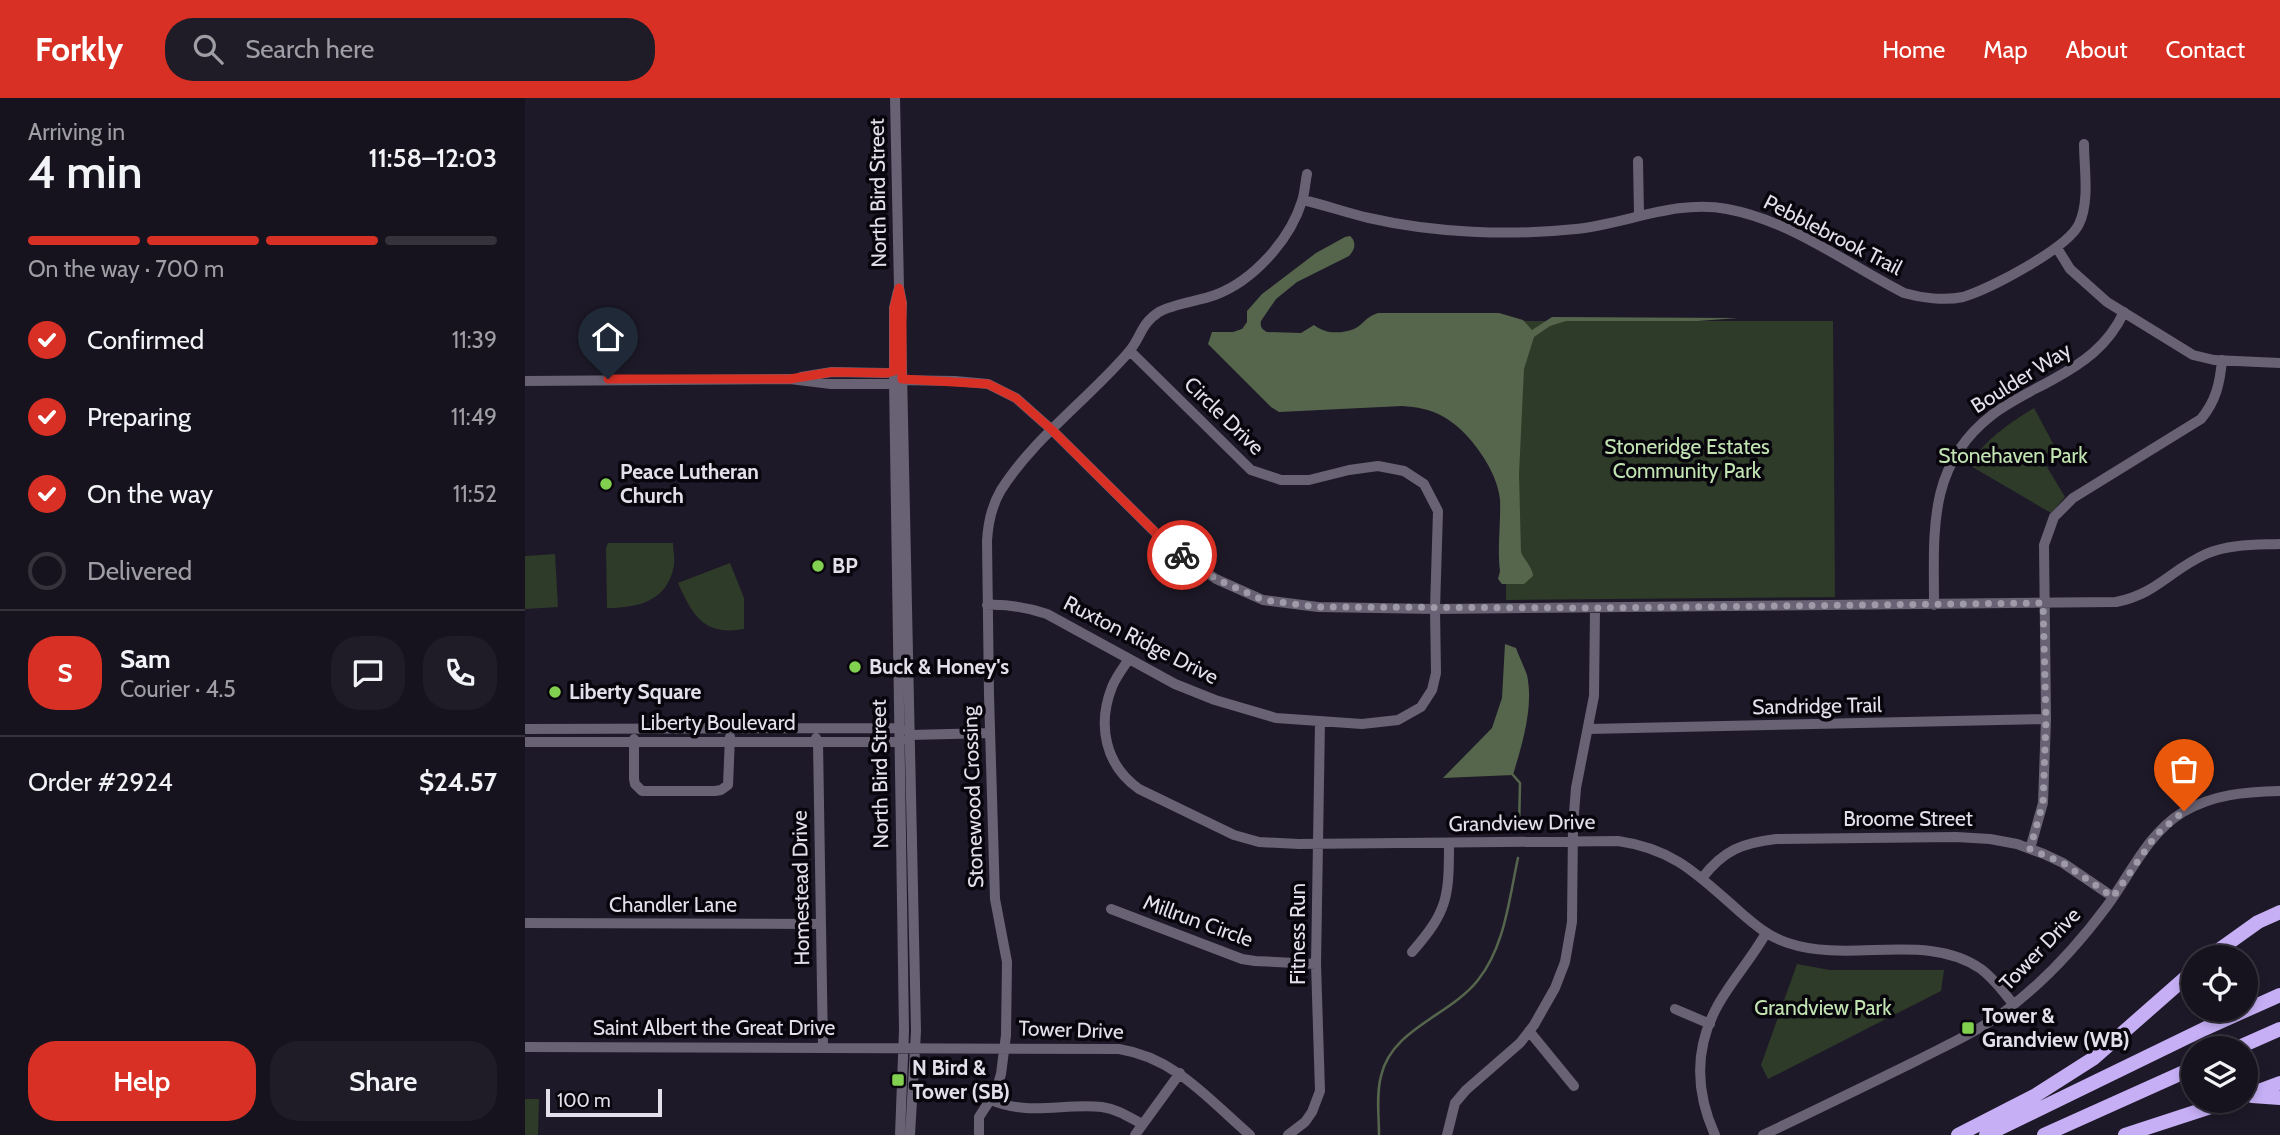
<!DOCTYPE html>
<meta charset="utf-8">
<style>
body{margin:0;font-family:Cabin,sans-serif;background:#1f1c27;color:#f1f3f6;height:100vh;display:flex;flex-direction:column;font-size:26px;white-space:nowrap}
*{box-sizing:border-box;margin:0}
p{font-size:23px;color:#9e9ea4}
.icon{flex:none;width:38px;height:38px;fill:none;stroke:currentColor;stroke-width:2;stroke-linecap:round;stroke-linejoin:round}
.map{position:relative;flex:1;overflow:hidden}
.sheet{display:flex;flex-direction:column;background:#16131e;width:525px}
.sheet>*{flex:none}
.buttons{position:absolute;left:1656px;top:847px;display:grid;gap:14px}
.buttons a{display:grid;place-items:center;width:77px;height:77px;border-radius:50%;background:#16131e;box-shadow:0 4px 10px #0003,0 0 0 2px #35323c;font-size:35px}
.scale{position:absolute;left:21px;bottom:18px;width:116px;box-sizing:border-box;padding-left:7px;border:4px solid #e3e0eb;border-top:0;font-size:19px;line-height:24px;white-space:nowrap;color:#e3e0eb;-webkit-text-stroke:5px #08060c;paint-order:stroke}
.pin{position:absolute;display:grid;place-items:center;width:60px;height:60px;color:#fff;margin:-72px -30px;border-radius:50% 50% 50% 0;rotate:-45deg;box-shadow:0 0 7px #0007}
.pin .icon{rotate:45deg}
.courier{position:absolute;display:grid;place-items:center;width:70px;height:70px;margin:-35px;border:5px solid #d93025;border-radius:50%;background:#fff;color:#222;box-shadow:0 2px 9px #0007}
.head em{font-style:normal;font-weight:600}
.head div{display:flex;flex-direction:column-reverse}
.head{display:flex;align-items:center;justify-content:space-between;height:119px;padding:0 28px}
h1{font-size:46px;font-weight:600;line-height:52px}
.bar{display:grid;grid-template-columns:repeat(4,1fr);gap:10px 7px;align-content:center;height:84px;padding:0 28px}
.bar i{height:9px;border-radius:5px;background:#35323c}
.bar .active{background:#d93025}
.bar p{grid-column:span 4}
.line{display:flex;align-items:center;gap:18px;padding:0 28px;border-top:2px solid #35323c}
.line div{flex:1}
.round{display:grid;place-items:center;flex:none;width:74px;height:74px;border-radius:28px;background:#1f1c27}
ol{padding:0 28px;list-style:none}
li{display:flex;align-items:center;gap:21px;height:77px}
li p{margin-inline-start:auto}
li .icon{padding:7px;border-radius:50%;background:#d93025;color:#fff;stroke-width:4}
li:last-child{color:#9e9ea4}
li i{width:38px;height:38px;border:4px solid #35323c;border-radius:50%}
.cta{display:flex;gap:14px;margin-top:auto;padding:14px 28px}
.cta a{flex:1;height:80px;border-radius:28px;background:#d93025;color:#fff;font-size:28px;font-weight:600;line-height:80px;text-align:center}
.cta a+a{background:#1f1c27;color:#f1f3f6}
header{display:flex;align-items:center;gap:42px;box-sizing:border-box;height:98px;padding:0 35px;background:#d93025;color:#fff}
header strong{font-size:33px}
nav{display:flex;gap:38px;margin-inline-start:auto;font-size:24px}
.search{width:490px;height:63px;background:#1f1c27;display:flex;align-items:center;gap:18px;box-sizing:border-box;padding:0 24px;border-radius:28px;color:#9e9ea4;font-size:26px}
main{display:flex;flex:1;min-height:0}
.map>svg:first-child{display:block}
.green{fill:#2e3b28}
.water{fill:#55664c}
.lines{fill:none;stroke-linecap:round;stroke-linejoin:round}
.stream{stroke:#55664c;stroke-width:2.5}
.minor{stroke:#686274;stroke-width:10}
.highway{stroke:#c6aff5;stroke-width:14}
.done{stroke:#9e9aa7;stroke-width:7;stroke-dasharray:0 12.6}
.route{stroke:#d93025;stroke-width:9}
.poi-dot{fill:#81d050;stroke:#08060c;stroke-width:2.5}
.labels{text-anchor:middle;stroke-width:7;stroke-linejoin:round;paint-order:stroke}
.street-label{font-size:21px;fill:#e3e0eb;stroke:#08060c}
.park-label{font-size:21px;fill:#c2e4b2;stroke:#08060c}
.poi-label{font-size:21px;font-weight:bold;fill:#e3e0eb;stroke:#08060c;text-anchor:start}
</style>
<header>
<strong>Forkly</strong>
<div class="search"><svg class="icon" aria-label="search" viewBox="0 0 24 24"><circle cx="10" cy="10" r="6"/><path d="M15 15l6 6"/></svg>Search here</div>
<nav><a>Home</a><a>Map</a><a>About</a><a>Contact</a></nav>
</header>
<main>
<section class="sheet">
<div class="head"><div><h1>4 min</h1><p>Arriving in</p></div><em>11:58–12:03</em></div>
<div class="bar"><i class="active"></i><i class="active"></i><i class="active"></i><i></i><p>On the way · 700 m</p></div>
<ol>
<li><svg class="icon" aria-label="check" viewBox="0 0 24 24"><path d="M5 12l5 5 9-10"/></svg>Confirmed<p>11:39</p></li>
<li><svg class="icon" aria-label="check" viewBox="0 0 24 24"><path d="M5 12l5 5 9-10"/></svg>Preparing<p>11:49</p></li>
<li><svg class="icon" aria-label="check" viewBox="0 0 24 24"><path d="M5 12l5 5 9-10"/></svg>On the way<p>11:52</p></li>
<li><i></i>Delivered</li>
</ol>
<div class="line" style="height:126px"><b class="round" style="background:#d93025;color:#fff">S</b><div><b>Sam</b><p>Courier · 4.5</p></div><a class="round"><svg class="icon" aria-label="chat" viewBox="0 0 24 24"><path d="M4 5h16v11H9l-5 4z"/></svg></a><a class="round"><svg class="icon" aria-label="phone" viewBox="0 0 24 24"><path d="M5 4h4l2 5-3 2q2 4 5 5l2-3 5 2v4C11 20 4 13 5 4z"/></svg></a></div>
<div class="line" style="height:91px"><div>Order #2924</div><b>$24.57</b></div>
<div class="cta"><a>Help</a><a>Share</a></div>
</section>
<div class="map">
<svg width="1755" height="1037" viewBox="0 0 1755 1037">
<rect width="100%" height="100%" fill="#1e1928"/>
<!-- green -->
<path class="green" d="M840,223h468l2,276 -329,3v-201z
M1509,310l22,41 -15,8 24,40 -14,16 -82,-48c17,-26 39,-41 65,-57z
M83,445h65c0,6 2,15 1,22 -6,36 -36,43 -67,43l-1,-60z
M30,456l3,53 -33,2v-53z
M205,465l14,35v31c-40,7 -51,-13 -66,-46z
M1272,866l33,6h114l-3,21 -173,88 -7,-14z
M0,1001h14l-1,36h-13z"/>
<!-- water -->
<path class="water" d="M825,138c7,6 5,14 -1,20l-52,26 -21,17 -15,22c-1,6 1,8 6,11l34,1 13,-8c11,9 26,9 40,4 8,-3 11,-12 24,-16h121l24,7 9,10 20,-13 186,1 -40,3h-132l-16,5 -16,11 -10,32 -5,105 2,78c3,8 12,16 12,24l-9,8h-22l-4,-5 2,-8c-3,-23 1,-47 0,-71 -2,-29 -31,-69 -56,-83 -14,-8 -27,-10 -42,-11l-123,6 -8,-5 -63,-63 4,-12h21l9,-3 5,-7v-11l15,-17 54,-41 29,-16z
M980,546l11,4c3,9 8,18 11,27 7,32 -5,69 -14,100l-70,3 49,-50 10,-30z"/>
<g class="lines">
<!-- stream -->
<path class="stream" d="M988,677l7,8 -1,46
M854,1037c0,-19 -3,-40 2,-59 11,-48 69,-60 97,-96 27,-34 31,-81 40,-122"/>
<!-- minor -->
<path class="minor" d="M370,0l4,190 3,15 -1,21 15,707 -6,104
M1113,63l1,54
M778,102c22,5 44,13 66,18 65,15 141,18 207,11 50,-5 100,-30 151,-20 65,12 120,55 177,84 17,5 41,8 59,4 27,-8 105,-49 116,-73 11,-23 5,-56 5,-80
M1532,150l13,21 37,33 86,53 21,5 66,3
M373,193l-4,17v72l10,651 -4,104
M276,279l31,-5 55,1 7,-2
M369,282l61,1 33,3 28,14 36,32 119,118 45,31 47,21 55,7 117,2 681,-7c41,-8 54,-32 90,-48 23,-10 49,-9 74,-10
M0,283l265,-2 41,5h63
M462,507c22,-1 39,2 60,9l128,70 40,16 61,18 86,6 36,-4 23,-13 11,-17 4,-17 -1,-64 3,-98 -14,-27 -20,-13 -26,-5 -29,4 -40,10h-28l-30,-10 -121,-119
M1409,507c0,-73 -7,-140 58,-190 18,-14 40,-24 60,-35 31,-17 56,-34 72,-68
M604,561c-6,9 -13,18 -17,28 -15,38 -7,78 27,102l95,46 25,7 40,2 319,-3c57,8 81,35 122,71 15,13 29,25 48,31 62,21 139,-12 193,26 13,10 23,23 32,35
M0,631l373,-1 4,2
M1064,631l457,-10
M385,637l80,-2
M291,640l2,4 5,306
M109,641v40l1,5 7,7h73l6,-1 7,-5 2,-48
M0,644h373l4,-2
M1505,751l13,-46 3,-84 -2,-174 10,-28 19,-19 128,-79c15,-18 19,-36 21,-59
M1177,780c22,-28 40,-35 74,-39l180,-2 34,2 27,5 27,10 19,9 50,34
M586,811l131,50 13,2 61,3
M0,825l295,1
M887,854c36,-41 37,-55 37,-109
M1150,911l35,15
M1004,933l45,55
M0,949l594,2c57,9 90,51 131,86
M466,1002c36,16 74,3 111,7 15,2 27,10 40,17
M454,1037v-18l17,-26 5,-17 5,-39 1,-73 -12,-63 -6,-204 -2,-154c1,-17 5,-36 14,-51 33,-52 86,-90 126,-136 14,-15 13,-30 32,-42 13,-8 40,-11 56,-17 38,-14 75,-55 87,-94 3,-9 3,-18 5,-27
M610,1037l45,-62
M763,1037l17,-13 7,-10 8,-21 -4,-127 4,-243
M922,1037l8,-32 11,-13 54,-47 14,-18 21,-37 10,-26 7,-40 1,-96 3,-38 18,-92 1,-88
M1190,1037c-20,-44 -21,-87 3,-130 14,-25 34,-47 48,-72
M1238,1037c51,-24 102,-49 153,-74 29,-15 61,-29 88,-49 39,-29 74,-67 103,-106 23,-31 41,-73 76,-94 31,-18 62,-20 97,-21"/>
<!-- highway -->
<path class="highway" d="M1684,859l49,-35 22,-10
M1712,950l43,-19
M1720,998l35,-13
M1727,998l28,2
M1433,1037l78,-40 58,-37 99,-87
M1461,1037l218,-106 76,-34
M1519,1037l149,-67
M1600,1037l104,-34"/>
</g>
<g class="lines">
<!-- done -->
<path class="done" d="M657,457l34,24 47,21 55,7 277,1 448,-5 3,116 -3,84 -13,46 33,14 50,34 43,-62 28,-24"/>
<!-- route -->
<path class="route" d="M83,281h182l42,-7 55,1 7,-2v-63l5,-20 3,15v76l86,5 28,14 36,32 119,118 11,7"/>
</g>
<!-- markers -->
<g class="poi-dot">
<circle cx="81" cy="386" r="7"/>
<circle cx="293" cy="468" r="7"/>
<circle cx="330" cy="569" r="7"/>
<circle cx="30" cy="594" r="7"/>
<rect x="1436" y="923" width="14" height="14" rx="3.5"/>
<rect x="366" y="975" width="14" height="14" rx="3.5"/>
</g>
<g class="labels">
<!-- street labels -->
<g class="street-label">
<text transform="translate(353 95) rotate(-91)" y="7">North Bird Street</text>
<text transform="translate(1308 137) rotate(27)" y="7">Pebblebrook Trail</text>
<text transform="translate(1496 280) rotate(-32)" y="7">Boulder Way</text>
<text transform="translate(699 318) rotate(44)" y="7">Circle Drive</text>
<text transform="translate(616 542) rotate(27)" y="7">Ruxton Ridge Drive</text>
<text transform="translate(1292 608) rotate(-1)" y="7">Sandridge Trail</text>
<text x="193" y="632">Liberty Boulevard</text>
<text transform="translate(355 676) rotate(-91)" y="7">North Bird Street</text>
<text transform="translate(448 699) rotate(-92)" y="7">Stonewood Crossing</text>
<text x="1383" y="728">Broome Street</text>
<text transform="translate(997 725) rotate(-1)" y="7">Grandview Drive</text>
<text transform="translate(276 790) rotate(-91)" y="7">Homestead Drive</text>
<text x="148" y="814">Chandler Lane</text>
<text transform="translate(673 823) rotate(20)" y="7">Millrun Circle</text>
<text transform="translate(773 836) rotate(-90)" y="7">Fitness Run</text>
<text transform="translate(1515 851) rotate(-46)" y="7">Tower Drive</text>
<text x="189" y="937">Saint Albert the Great Drive</text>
<text transform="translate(546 932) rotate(2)" y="7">Tower Drive</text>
</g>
<!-- park labels -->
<g class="park-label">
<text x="1162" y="356">Stoneridge Estates<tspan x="1162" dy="24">Community Park</tspan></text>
<text x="1488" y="365">Stonehaven Park</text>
<text x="1298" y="917">Grandview Park</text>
</g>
<!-- poi labels -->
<g class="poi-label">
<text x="95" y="381">Peace Lutheran<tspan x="95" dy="24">Church</tspan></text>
<text x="307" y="475">BP</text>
<text x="344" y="576">Buck &amp; Honey's</text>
<text x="44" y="601">Liberty Square</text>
<text x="1457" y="925">Tower &amp;<tspan x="1457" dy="24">Grandview (WB)</tspan></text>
<text x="387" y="977">N Bird &amp;<tspan x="387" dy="24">Tower (SB)</tspan></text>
</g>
</g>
</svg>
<div class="buttons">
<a><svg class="icon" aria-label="locate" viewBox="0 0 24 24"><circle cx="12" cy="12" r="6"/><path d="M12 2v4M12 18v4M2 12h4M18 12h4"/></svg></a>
<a><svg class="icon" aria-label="layers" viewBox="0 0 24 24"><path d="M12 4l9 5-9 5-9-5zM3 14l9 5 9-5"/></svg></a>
</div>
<div class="scale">100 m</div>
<div class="pin" style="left:1659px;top:713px;background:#ea580c"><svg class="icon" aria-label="bag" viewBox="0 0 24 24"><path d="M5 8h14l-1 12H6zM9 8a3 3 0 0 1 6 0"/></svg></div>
<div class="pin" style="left:83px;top:281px;background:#1f2937"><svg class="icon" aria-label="home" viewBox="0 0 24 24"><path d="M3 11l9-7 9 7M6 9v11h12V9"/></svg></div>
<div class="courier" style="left:657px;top:457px"><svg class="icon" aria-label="bike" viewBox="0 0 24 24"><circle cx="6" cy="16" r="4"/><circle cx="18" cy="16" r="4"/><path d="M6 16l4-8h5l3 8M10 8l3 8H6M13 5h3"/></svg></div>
</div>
</main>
